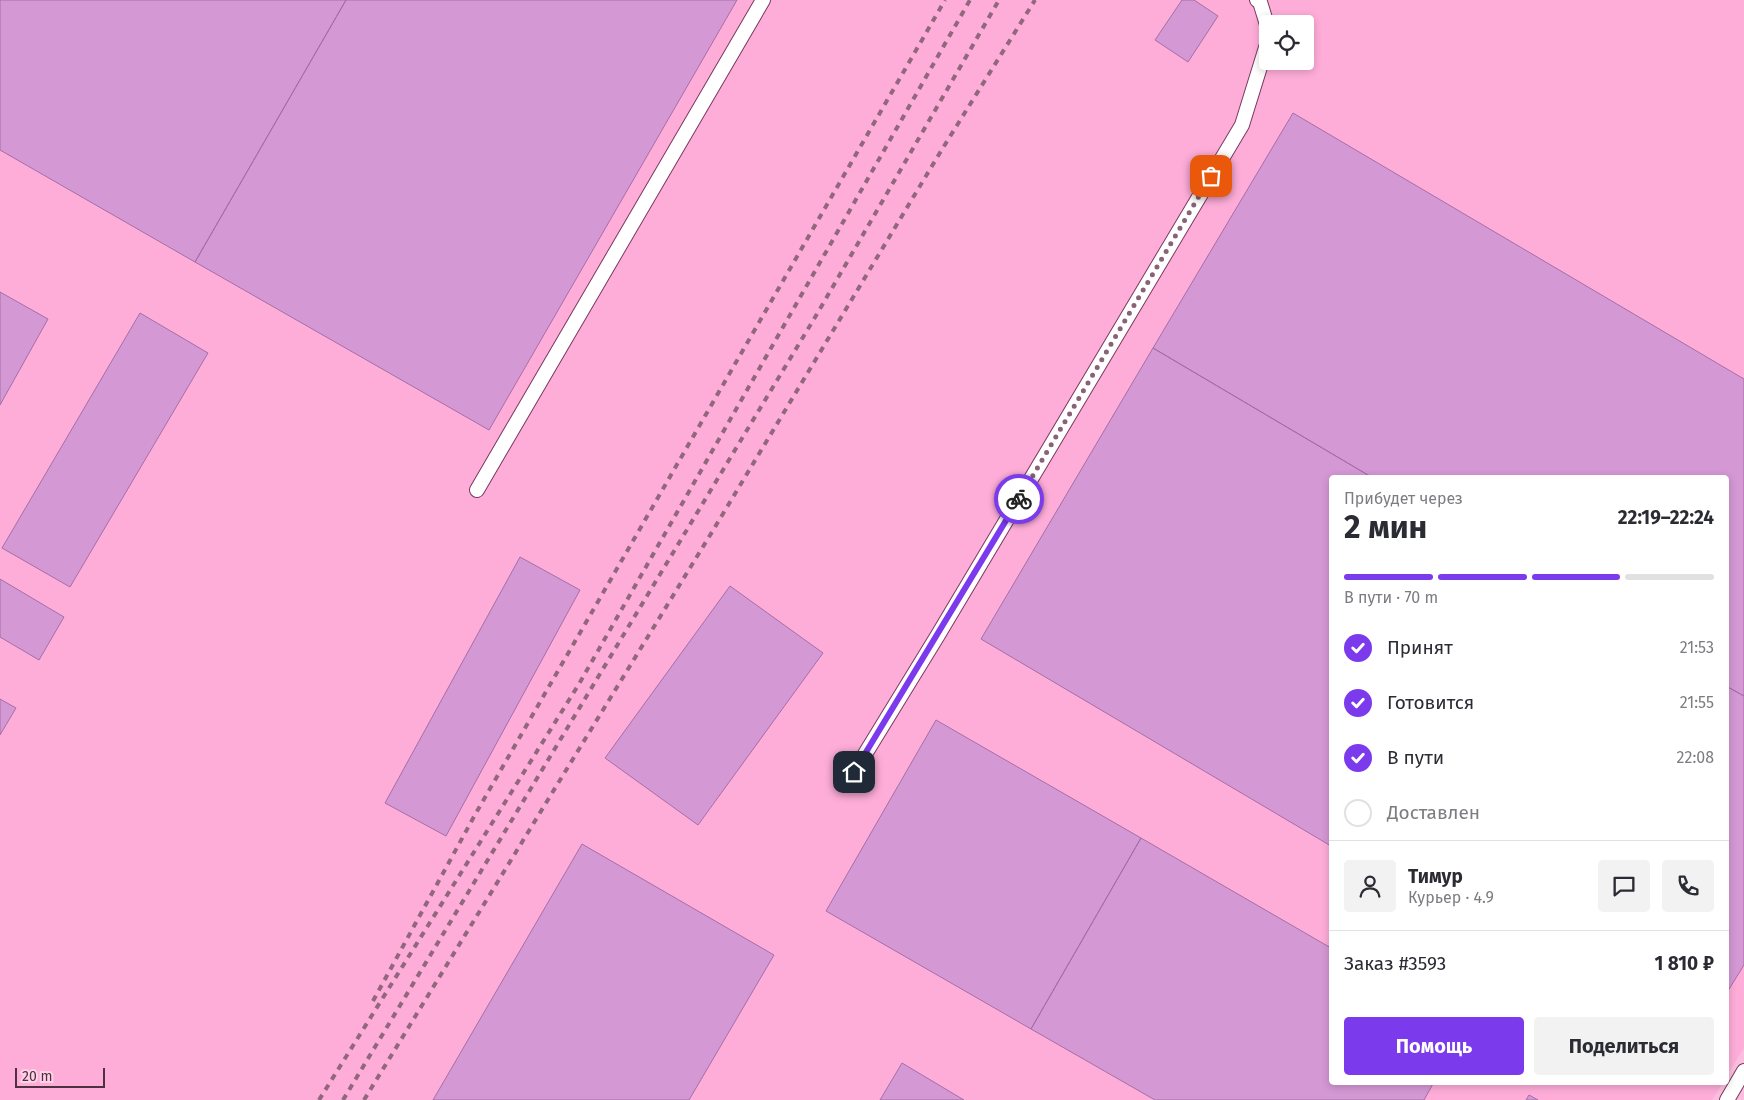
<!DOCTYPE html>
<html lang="ru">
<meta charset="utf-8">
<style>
body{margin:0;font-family:"Fira Sans",sans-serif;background:#f2f2f3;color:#2b2b33;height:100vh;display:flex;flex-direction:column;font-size:19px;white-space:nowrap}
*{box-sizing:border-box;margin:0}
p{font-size:16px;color:#7c7c81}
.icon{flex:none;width:28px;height:28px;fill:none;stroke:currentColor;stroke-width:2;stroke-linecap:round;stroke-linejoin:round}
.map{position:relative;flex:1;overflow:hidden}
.sheet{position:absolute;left:1329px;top:475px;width:400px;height:610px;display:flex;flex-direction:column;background:#fff;border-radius:5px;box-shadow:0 2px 8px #0003}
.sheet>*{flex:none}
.controls{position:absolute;left:1259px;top:15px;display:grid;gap:10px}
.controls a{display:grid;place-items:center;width:55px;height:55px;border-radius:5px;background:#fff;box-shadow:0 2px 8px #0003;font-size:25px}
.scale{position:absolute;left:15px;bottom:12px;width:90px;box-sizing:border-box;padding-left:5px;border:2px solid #4e3040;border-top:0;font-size:14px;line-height:18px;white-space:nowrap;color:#4e3040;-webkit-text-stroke:4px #ffd1e8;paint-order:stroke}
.pin{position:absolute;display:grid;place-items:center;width:42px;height:42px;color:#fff;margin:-21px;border-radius:10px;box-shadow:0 2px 8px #0006}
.courier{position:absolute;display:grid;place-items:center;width:50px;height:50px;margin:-25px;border:4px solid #7c3aed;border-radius:50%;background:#fff;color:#222;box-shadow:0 1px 6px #0007}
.overview em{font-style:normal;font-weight:700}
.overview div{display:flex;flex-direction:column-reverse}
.overview{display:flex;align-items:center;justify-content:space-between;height:85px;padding:0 15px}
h1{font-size:32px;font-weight:700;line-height:38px}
.bar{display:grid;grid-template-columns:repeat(4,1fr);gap:8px 5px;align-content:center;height:60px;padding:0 15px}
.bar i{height:6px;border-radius:4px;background:#e1e1e2}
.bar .current{background:#7c3aed}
.bar p{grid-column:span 4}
.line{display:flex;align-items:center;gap:12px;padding:0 15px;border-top:1px solid #e1e1e2}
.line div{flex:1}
.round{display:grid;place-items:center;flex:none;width:52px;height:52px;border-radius:5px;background:#f2f2f3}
ol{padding:0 15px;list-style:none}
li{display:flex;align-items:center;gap:15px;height:55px}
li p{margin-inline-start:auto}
li .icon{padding:5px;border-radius:50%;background:#7c3aed;color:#fff;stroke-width:4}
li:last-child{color:#7c7c81}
li i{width:28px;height:28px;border:2px solid #e1e1e2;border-radius:50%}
.primary-button{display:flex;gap:10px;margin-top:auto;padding:10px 15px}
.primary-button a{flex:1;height:58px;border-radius:5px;background:#7c3aed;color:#fff;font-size:20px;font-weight:700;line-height:58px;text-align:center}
.primary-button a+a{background:#f2f2f3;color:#2b2b33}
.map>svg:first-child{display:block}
.built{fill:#feadd9;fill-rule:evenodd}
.building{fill:#d498d5;stroke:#a46fa5}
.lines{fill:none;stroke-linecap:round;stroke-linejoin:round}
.service-casing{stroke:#793a5e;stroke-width:16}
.service{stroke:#fff;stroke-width:14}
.rail{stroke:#90677c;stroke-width:4;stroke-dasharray:6 6;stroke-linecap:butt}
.done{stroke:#8a6277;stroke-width:5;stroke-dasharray:0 9}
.route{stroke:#7c3aed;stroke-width:6}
</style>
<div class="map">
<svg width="1744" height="1100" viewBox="0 0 1744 1100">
<rect width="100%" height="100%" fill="#fabfde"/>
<!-- built -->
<path class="built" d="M0,0h1744v1048l-18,29v-599h-395v604l392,1 -11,17h-1712zM1268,24h37v37h-37z"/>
<!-- building -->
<path class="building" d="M0,0h346l-151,262 -195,-112z
M346,0h391l-248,430 -294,-168z
M1182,0h12l24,16 -30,46 -33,-22z
M1293,113l451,266v317l-18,-10v-208h-353l-220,-130z
M0,292l48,27 -48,86z
M140,313l68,40 -138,234 -68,-39z
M1153,348l220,130h-42v368l-350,-207z
M520,557l60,33 -134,246 -61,-33z
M0,579l64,38 -25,43 -39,-23z
M730,586l93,67 -125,172 -93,-67z
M1726,686l18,10v269l-18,29z
M0,699l16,9 -16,27z
M936,720l205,118 -110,191 -205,-118z
M1141,838l190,110v134h103l-10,18h-269l-124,-71z
M582,844l192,111 -85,145h-256z
M902,1063l62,37h-84z
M1529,1095l9,5h-12z"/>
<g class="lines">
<!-- service casing -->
<g class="service-casing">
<path id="service" d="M1257,0l3,2 8,26
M477,490l286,-490
M854,772l84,-137 304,-510 26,-84
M1727,1100l17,-29"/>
</g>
<!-- service -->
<use href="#service" class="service"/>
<!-- rail -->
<path class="rail" d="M373,1001l103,-188 469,-813
M319,1100l260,-416 391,-684
M343,1100l474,-786 182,-314
M364,1100l348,-568 229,-381 94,-151"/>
</g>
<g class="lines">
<!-- done -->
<path class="done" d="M1019,499l192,-323"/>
<!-- route -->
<path class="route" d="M854,772l165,-273"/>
</g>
</svg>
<div class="controls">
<a><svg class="icon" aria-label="locate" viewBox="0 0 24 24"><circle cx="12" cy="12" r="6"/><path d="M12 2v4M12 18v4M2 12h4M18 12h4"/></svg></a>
</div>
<div class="scale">20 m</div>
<div class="pin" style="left:1211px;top:176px;background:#ea580c"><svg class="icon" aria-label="bag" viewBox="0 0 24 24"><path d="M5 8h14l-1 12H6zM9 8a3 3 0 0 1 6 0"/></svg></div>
<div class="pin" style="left:854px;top:772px;background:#1f2937"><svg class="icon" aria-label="home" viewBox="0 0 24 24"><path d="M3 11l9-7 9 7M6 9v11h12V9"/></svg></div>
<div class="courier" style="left:1019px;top:499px"><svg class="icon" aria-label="bike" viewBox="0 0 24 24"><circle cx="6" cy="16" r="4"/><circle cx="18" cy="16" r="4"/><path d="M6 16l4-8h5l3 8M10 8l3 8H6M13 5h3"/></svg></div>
<section class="sheet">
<div class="overview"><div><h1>2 мин</h1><p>Прибудет через</p></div><em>22:19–22:24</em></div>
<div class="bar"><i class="current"></i><i class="current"></i><i class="current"></i><i></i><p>В пути · 70 m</p></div>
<ol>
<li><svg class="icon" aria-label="check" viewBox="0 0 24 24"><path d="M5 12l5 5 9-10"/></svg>Принят<p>21:53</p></li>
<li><svg class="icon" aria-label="check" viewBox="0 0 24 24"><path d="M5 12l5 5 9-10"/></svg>Готовится<p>21:55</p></li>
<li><svg class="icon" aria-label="check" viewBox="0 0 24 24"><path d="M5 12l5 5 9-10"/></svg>В пути<p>22:08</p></li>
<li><i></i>Доставлен</li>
</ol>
<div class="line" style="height:90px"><a class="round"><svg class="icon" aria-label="person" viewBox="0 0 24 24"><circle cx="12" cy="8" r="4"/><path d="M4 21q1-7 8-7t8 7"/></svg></a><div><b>Тимур</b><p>Курьер · 4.9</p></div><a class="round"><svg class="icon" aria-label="chat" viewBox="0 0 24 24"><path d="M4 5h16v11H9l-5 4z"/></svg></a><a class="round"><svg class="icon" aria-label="phone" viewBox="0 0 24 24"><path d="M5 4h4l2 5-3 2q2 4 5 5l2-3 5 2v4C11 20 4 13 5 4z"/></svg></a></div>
<div class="line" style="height:65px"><div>Заказ #3593</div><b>1 810 ₽</b></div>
<div class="primary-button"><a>Помощь</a><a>Поделиться</a></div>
</section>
</div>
